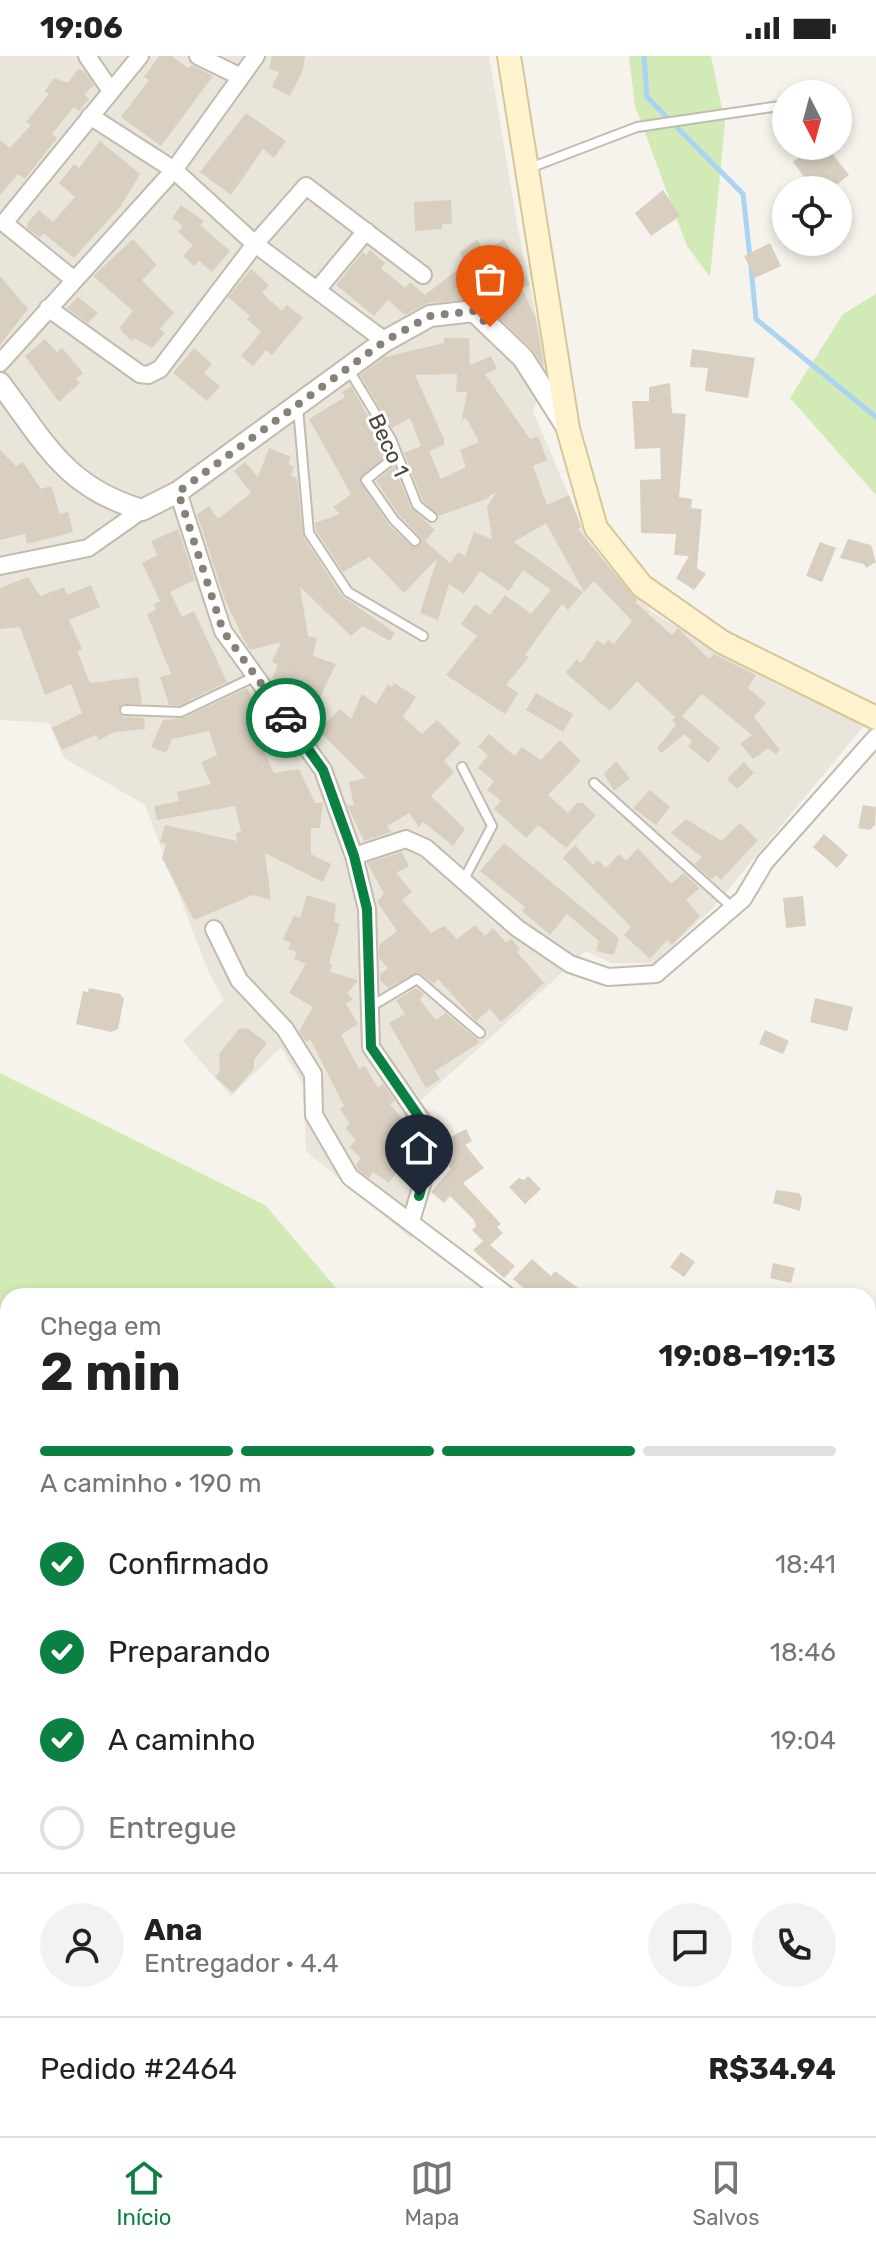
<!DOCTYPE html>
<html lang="pt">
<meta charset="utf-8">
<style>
body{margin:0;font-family:Rubik,sans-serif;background:#f2f2f2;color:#222;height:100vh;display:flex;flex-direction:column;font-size:30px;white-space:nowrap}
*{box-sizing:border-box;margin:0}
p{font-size:26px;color:#767676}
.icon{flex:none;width:44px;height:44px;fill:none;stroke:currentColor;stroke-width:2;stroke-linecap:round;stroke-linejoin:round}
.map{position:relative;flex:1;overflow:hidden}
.panel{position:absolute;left:0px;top:1232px;width:876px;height:848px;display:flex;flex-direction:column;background:#fff;border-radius:24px 24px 0 0;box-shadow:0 4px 12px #0003}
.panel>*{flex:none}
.needle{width:52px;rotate:174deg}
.tools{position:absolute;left:772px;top:24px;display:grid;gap:16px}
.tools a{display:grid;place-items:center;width:80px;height:80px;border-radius:50%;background:#fff;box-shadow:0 4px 12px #0003;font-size:40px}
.pin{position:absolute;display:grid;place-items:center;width:68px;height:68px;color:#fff;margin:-82px -34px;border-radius:50% 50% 50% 0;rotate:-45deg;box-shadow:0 0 8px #0007}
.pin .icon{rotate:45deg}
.courier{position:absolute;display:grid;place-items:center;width:80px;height:80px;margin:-40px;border:6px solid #0b8043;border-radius:50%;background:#fff;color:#222;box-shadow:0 2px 10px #0007}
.headline em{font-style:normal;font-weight:700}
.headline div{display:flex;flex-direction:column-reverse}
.headline{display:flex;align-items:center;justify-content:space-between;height:136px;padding:0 40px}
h1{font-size:52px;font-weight:700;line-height:60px}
.bar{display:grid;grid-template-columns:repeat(4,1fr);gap:12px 8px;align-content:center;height:96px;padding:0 40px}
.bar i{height:10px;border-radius:6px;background:#e0e0e0}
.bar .on{background:#0b8043}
.bar p{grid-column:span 4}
.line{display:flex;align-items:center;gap:20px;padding:0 40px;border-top:2px solid #e0e0e0}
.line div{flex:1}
.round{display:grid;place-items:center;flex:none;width:84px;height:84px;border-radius:42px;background:#f2f2f2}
ol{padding:0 40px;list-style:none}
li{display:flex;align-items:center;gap:24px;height:88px}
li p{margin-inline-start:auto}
li .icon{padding:8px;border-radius:50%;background:#0b8043;color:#fff;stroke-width:4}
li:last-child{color:#767676}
li i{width:44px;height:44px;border:4px solid #e0e0e0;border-radius:50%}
.status{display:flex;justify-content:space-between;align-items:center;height:56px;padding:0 40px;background:#fff;direction:ltr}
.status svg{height:22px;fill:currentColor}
.tabs{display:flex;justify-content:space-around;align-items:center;height:112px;border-top:2px solid #e0e0e0;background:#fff;font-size:22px;color:#767676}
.tabs a{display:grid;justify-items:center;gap:4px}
.tabs .on{color:#0b8043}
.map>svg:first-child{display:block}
.residential{fill:#eae5da}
.green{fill:#d2eab5}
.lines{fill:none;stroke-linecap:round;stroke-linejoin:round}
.stream{stroke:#a9d4f2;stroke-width:5}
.building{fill:#d8cfc1;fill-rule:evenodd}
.service-casing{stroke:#c2bbae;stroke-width:12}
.minor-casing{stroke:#c2bbae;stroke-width:20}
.tertiary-casing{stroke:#c2bbae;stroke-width:24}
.secondary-casing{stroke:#d6c79b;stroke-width:26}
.service{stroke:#fff;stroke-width:8}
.minor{stroke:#fff;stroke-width:16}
.tertiary{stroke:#fff;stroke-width:20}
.secondary{stroke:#fff3cd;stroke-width:22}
.done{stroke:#878178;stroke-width:8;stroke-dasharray:0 14.4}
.route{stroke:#0b8043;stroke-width:10}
.labels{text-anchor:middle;stroke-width:6;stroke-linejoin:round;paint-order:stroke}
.street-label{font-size:22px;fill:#4b4439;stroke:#fff}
</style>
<div class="status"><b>19:06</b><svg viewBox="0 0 49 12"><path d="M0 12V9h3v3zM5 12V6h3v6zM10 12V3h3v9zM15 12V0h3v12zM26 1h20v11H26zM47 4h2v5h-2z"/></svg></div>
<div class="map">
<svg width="876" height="2080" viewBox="0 0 876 2080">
<rect width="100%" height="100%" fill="#f6f3ec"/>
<!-- residential -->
<path class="residential" d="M0,0h489l29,173 30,144 -15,38 60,141 60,61 129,74 84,36 -152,184 -60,56h-42l-26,-12 -166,150 15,18 -3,62 -20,58 -106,-88 -3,-66 -22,-38 -50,49 -48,-55 41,-41 -16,-29 -63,-166 -81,-47 -15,-35 -49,-3z
M868,1688l8,5v387h-180l-4,-8h176z
M8,1963v109h530l-2,8h-536v-115z"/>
<!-- green -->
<path class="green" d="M629,0h82l14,67 -15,154 -23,-31 -52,-140z
M876,238v201l-86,-97 53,-84z
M0,1017l265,132 78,91h-335v354h-8z
M0,2013l8,15v44h55l-6,8h-57z
M551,2072h153l2,8h-156z"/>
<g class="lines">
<!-- stream -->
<path class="stream" d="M644,0l3,41 96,97 7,63
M751,211l5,52 120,98
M0,1311l8,2
M634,2072v8"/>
</g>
<!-- building -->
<path class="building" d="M159,0h13l16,12 4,-3 21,11 -52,70 -40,-29 28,-37 -5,-3z
M272,0h33l-2,14 -13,26 -18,-9 7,-15 -10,-3z
M78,13l6,2 10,14 -10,10 5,4 -10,12 -5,-4 -22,27 5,4 -32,41 -7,-5 -18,21v-55l10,8 21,-23 -5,-3 23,-28 -4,-3 9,-13 14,5z
M246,57l40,28 -12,17 -11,-9 -32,46 -31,-23z
M100,85l40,33 -19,32 -47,52 -31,-25 -3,5 -13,-10 1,-6 11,-12 14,12 22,-25 -16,-14 15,-19 5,4z
M813,90h13l23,29 -19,15h-23l-7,-8 5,-4 -12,-16z
M663,134l17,26 -29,20 -16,-23z
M451,144l1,24h-10v5l-27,2 -1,-29z
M181,149l23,16 -4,4 30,26 -18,21 -13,-11 -5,5 -11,-10 10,-11 -15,-13 5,-6 -11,-8z
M133,183l24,26 -15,15 32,33 -14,16 5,4 -13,15 -18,-10 -2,3 -10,-9 -2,-5 13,-16 -40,-35z
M504,183l26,46 -8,3 14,31 8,48 -12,-18 -53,-50 -51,4 -23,12 -17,-15 -14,16 -38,-31 27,-33 3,3 4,-5 15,13 -4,5 24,20 5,-6 15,13 40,-31 -5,-12 17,-12 9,12z
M770,187l11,23 -26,12 -11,-22z
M251,213l18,16 -7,8 20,18 5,-6 16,13 -31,37 -6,-5 -13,16 -12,-10 20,-24 -14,-13 3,-3 -22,-19z
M0,220l28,33 -28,36z
M78,241l20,16 -10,10 -21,-15z
M444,282h25l1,27 21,-9 6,13 -12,5 45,65 8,-3 9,24 -14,6 14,39 22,-10 12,32 -3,2 59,71 -2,2 37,33 6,-7 31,31 5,-5 42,21 -8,13 18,15 -12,14 26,33 -4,4 -8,-6 -15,11 -13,-15 12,-9 -50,-41 -20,22 38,32 -12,15 -20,-17 4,-4 -7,-8 -24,19 -4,-5 19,-23 -4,-5 3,-3 -38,-36 -27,30 -42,-36 -2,-3 11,-13 4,4 16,-23 7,5 4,-5 6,4 18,-23 -38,-40 -10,11 -38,-69 -32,19 69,50 -15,18 -6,-6 -37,51 4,2 -23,28 12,8 -13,21 -59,-39 31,-39 -16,-12 14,-20 15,11 15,-20 26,19 20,-24 -28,-20 -14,21 -29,-20 -16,23 -15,-10 -11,36 -18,-7 17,-54 -33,34 -35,-36 -26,15 -27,-41 -1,-8 25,-9 -7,-7 18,-13 -42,-75 36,-22 -3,-5 9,-6 38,67 -30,27 30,45 22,21 9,-1v-8l-21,-22 -23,-34 18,-15 17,42 24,22 -10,11 25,22 8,-11 7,4 9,-24 18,7 -5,-32 10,-16 -11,8 -47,17 -16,-15 -19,-48 17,-7 -11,-28 -18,10 -32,-53 25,-18 59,-14zM457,318l-1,18h11l-5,27h5l12,23 -19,8 6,17 -25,12 -12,-28 15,-6v-6l-29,-64z
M45,283l12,13 5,-4 21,25 -7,6 4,4 -21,19 -34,-46z
M194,292l18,16 -8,9 16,13 -13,15 -34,-28z
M692,293l63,9 -7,40 -43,-7 3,-23 -18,-1z
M670,327l2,30 14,1 -7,83 13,2 -1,9 11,1 -5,59 9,6 -12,16 -18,-12 13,-22 -15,-1 2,-21 -35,-1 -1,-53 21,-1 -1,-31 -25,1 -3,-48h17v-14z
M269,392l22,9 -3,7 6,3 -3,8 6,3 6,58 39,60 53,37 -5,8 -28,-15 -11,10 -51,-49 8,49 9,2 -4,18 23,8 -26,54 -16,-8 -8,-10 6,-12 -20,-9 6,-14 -6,-3 9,-20 -31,8 -8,-14 -17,-36 -28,-86 12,-8 9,13 33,-26 -17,-22 11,-9 13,15z
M0,394l16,16 7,-4 18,27 10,-3 9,28 8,-2 5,20 -46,12 -2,-10 -25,6z
M178,473l17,51 -25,12 12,25 12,-6 33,71 -47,23h-11l-9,-28 11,-3 -24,-60 9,-4 -2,-6 6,-3 -18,-38 15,-8 -6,-14z
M848,483l23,6 5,17 -10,6 -2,-4 -24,-6z
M820,486l16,6 -14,34 -16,-6z
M28,521l12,19 24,-9 3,8 24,-10 9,22 -31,13 13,29 -5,2 13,32 48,-6 4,27h-20l-4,7 6,6 20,1 1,11 -30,3 -16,8 -3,-5 -34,15 -10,-22 30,-15 -11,-29 -26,11 -25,-68 -20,2v-41z
M394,627l22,14 -13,20 19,17 15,-14 24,23 -17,18 10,11 -23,24 34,33 -12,17 -30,-24 -4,5 -10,-14 -22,13 4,6 -27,9 -17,-36 7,1 -5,-24 17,-4 -48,-48 22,-21 11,10 11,-25 14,10 12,-20 4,3z
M247,632l22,46 -10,6 15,33 25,-4 16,34h8l-3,25h-9v26l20,10 -8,18 -58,-29 6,47 -18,-5 -59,25 -32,-62 4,-14 -6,-2 5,-17 72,16 -1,-8 5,-1 -6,-26 -78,14 -3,-14 25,-5 -2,-9 34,-8 -10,-22 16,-7 -8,-24 -37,8 -6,14 -15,-6 12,-27 21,-2z
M536,637l37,21 -10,18 -37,-22z
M489,678l26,22 7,-9 19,13 19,-20 21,21 -33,34 20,18 9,-10h6l13,12 -30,33 -28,-23 -12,13 -32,-29 7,-8 -14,-11 7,-9 -16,-13 10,-13 -10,-8z
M616,705l14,17 -16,13 -10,-17z
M744,706l10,11 -17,16 -10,-10z
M650,734l20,17 -14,18 -23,-17z
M863,749l13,2 -1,18 -5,5 -12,-2z
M686,763l36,22 18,-18 18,17 -37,40 -5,-5 -5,4 -17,-15 8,-7 -31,-24z
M824,778l24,21 -11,13 -24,-21z
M504,787l115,95 -5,17 -18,-4 3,-10 -32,-27 -17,21 -28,-24 3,-4 -45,-36z
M575,789l18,20 5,-5 8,8 13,-14 7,7 12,-13 33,36 12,-11 17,15 -14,12 14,16 -28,29 -5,-5 -17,19 -26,-24 7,-8 -68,-69z
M402,796l7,14 -13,7 16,19 -10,8 29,33 13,-7 13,13 18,-14 10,11 8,-8 13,15 5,-4 9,10 -3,3 27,31 -43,39 -11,-13 -14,12 -38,-42 -4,5 -16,-12 -30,16 -8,-8v-6l8,-6 -9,-10v-13l18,-14 -20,-29 7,-8 -17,-31z
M307,839l29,9 -2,18 6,2 -11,39 3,2 -2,7 28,8 -11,14 6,5 -7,5 12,20 -17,11 18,34 6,-3 13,22 5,-4 12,17 -5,3 21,25 2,8 -19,15 12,7 -17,24 -16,-11 -4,6 -11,-8 -2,-5 5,-7 -12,-11 7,-7 -11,-12 5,-4 -10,-15 4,-3 -34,-67 -4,3 -7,-11 14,-24 -24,-14 17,-29 -12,-5 3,-7 -9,-3 3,-6 -8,-4 11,-24 6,3z
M803,840l3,30 -20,2 -3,-30z
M89,932l31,6 4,5 -6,30 -7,3 -35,-8 7,-33 5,1z
M416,932l8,6 -4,6 16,20 10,-7 34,29 -45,29 5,8 -14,9 -37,-65 16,-9 -9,-14z
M815,942l38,9 -6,24 -37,-9z
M247,972l20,15 -13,17v9l-21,24 -18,-16 5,-6 -1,-17 20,-25z
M765,974l24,11 -6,13 -24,-10z
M466,1073l6,12 -7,4 19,23 -21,15 38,41 -4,3 6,6 -13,12 25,21 -11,12 -31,-28 10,-9 -11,-11 4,-4 -2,-6 -24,-24 -6,7 -13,-11 20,-23 -14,-25z
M528,1120l13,13 -16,15 -16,-17 10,-9 5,2z
M776,1134l23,3 3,5 -2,13 -27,-8z
M681,1196l14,10 -11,15 -14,-10z
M532,1203l19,17 4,-5 34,25h-56l-20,-17z
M773,1207l22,5 -4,15 -21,-5z"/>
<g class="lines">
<!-- service casing -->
<g class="service-casing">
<path id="service" d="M527,113l110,-42 149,-22
M349,314l42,69 26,66 15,12
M298,352l11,125 39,59 75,44
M396,400l-30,24 28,40 21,21
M125,654l56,2 75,-36
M462,711l30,59 -29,55
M594,727l139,125
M370,951l47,-28 63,54
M868,1806l8,2
M872,2034l4,-60
M169,2080v-8
M778,2080l4,-8"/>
</g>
<!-- minor casing -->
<g class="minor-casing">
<path id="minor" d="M87,0l24,35
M198,0l43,21
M90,60l84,54 81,74 130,97
M73,223l-69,-56 136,-167
M317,234l49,-59
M48,252l92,66 8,1 12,-6 95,-125 51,-58 117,89
M0,307l174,-193 82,-114
M178,436l45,139 100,139 31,86 13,53 4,138 55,80v44l-15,50
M0,510l88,-18 54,-38
M354,800l52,-17 20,9 91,80 53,36 38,13 48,-3 87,-75 22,-37 111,-125
M214,873l25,51 46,49 28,45 1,41 36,62 158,119
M868,1394h8
M0,1801l8,17
M868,2034l8,1
M314,2072l39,8
M141,2080l20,-8"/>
</g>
<!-- tertiary casing -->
<g class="tertiary-casing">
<path id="tertiary" d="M0,327c46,61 65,104 142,127l36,-18 207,-151 45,-25 44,-5 49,47 45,71"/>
</g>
<!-- secondary casing -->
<g class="secondary-casing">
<path id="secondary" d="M509,0l59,373 28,99 46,58 80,56 154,76"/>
</g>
<!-- service -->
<use href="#service" class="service"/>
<!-- minor -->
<use href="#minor" class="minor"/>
<!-- tertiary -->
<use href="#tertiary" class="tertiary"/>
<!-- secondary -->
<use href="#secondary" class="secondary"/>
</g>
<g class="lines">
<!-- done -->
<path class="done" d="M286,662l-63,-87 -45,-139 207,-151 45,-25 44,-5 16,16"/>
<!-- route -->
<path class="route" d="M286,662l37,52 31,86 13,53 4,138 55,80v44l-7,25"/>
</g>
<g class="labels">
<!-- street labels -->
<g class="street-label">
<text transform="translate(389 389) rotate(65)" y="8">Beco 1</text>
</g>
</g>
</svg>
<div class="tools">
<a><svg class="needle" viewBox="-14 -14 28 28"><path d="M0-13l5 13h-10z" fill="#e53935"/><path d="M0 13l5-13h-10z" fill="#767676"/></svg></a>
<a><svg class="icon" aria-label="locate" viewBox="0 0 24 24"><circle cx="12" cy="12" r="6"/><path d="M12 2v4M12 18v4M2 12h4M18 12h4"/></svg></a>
</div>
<div class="pin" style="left:490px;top:271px;background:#ea580c"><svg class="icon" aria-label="bag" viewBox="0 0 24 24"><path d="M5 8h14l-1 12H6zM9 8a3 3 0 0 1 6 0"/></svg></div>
<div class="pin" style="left:419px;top:1140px;background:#1f2937"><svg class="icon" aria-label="home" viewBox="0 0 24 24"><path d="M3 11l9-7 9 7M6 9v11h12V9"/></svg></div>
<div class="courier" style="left:286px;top:662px"><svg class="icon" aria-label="car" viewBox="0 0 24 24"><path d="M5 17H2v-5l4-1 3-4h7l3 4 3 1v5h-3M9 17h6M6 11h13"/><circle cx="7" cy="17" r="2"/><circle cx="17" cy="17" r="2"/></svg></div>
<section class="panel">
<div class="headline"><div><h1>2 min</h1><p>Chega em</p></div><em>19:08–19:13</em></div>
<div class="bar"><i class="on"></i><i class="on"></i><i class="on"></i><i></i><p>A caminho · 190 m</p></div>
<ol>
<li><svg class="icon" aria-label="check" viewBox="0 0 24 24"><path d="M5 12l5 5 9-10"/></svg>Confirmado<p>18:41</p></li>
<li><svg class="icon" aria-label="check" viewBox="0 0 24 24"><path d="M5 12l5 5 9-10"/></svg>Preparando<p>18:46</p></li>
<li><svg class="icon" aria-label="check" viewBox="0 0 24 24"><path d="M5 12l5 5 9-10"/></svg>A caminho<p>19:04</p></li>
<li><i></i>Entregue</li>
</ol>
<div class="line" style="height:144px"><a class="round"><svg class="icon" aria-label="person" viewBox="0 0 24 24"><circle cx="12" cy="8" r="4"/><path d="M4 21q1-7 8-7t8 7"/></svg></a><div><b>Ana</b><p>Entregador · 4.4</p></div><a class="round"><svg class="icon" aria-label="chat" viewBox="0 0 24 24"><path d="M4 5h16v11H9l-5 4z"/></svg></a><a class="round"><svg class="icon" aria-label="phone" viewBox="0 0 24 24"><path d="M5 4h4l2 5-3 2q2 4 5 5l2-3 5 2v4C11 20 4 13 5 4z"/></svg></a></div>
<div class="line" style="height:104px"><div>Pedido #2464</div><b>R$34.94</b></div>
</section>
</div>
<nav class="tabs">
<a class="on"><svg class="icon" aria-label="home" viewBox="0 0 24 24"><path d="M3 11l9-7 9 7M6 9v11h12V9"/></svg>Início</a>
<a><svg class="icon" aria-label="map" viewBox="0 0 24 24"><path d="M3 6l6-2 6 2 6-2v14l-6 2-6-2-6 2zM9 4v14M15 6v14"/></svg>Mapa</a>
<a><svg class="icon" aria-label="saved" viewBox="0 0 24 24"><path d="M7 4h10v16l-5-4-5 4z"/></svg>Salvos</a>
</nav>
